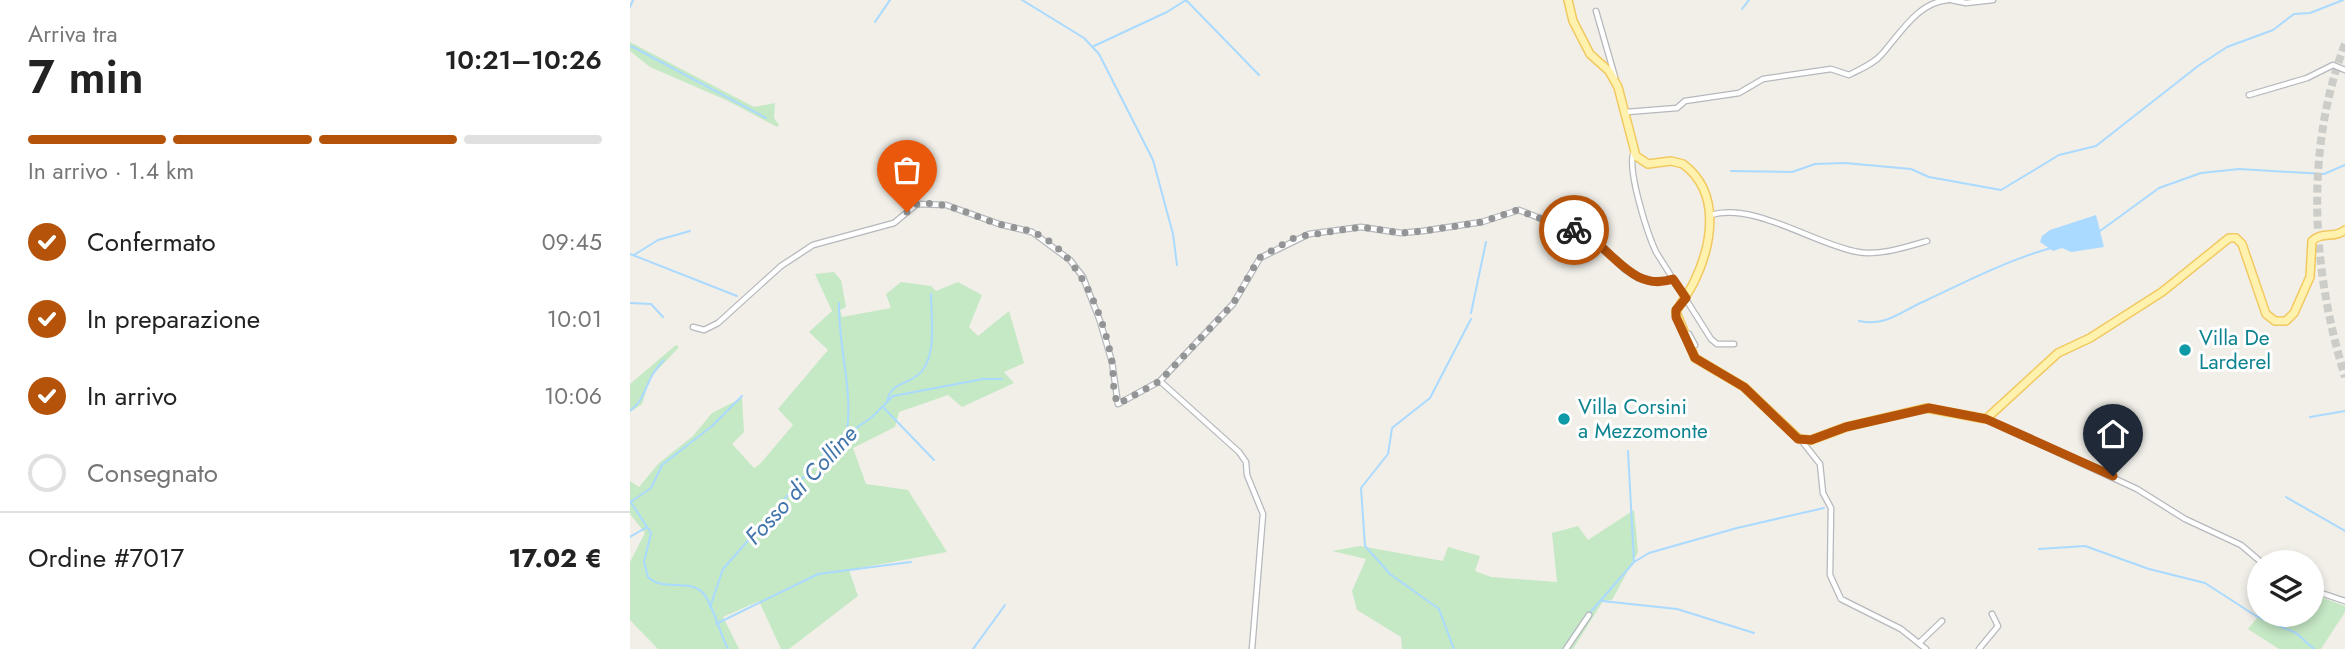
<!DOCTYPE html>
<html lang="it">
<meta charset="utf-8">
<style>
body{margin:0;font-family:Jost,sans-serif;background:#f2f2f2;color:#222;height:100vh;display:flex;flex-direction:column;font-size:26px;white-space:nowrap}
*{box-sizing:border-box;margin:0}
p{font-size:23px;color:#767676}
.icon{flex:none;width:38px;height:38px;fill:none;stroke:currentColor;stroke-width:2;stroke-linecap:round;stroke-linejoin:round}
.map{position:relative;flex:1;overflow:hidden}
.drawer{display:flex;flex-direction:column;background:#fff;width:630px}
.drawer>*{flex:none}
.tools{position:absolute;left:1617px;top:550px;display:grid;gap:14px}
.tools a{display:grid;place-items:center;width:77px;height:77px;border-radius:50%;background:#fff;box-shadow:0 4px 10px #0003;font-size:35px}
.pin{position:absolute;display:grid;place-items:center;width:60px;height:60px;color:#fff;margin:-72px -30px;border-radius:50% 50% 50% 0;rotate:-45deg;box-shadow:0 0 7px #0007}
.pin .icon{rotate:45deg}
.courier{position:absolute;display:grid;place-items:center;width:70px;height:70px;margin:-35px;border:5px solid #b45309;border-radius:50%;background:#fff;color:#222;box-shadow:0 2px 9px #0007}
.summary em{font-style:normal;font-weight:600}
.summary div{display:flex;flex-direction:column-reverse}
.summary{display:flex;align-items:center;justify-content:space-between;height:119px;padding:0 28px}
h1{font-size:46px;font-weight:600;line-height:52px}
.bar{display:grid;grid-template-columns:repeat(4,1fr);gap:10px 7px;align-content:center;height:84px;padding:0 28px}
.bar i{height:9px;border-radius:5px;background:#e0e0e0}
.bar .active{background:#b45309}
.bar p{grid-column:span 4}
.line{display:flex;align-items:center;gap:18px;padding:0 28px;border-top:2px solid #e0e0e0}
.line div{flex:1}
ol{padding:0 28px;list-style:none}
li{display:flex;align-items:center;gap:21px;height:77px}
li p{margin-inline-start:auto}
li .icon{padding:7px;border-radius:50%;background:#b45309;color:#fff;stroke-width:4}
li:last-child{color:#767676}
li i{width:38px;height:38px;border:4px solid #e0e0e0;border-radius:50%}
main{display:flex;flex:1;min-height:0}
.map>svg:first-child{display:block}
.green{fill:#c5e8c5}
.water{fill:#aadaff}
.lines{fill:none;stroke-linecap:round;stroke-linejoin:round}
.stream{stroke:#aadaff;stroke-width:2}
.highway-tunnel{stroke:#ccccc8;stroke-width:8;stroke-dasharray:8 4;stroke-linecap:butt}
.minor-casing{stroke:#b5b8bc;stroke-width:7}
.major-casing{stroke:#f2c960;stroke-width:10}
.minor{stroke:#fff;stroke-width:4.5}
.major{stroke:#fff2af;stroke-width:7}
.done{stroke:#929495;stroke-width:7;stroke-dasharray:0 12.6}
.route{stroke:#b45309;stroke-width:9}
.culture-dot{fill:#0f9aa8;stroke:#fff;stroke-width:2.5}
.labels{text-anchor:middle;stroke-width:6;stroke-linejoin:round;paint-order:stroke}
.culture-label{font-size:21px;fill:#0d838f;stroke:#fff;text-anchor:start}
.water-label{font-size:23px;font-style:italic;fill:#4174aa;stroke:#fff}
</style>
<main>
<section class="drawer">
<div class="summary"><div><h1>7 min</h1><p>Arriva tra</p></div><em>10:21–10:26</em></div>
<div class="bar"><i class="active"></i><i class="active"></i><i class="active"></i><i></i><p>In arrivo · 1.4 km</p></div>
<ol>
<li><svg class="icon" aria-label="check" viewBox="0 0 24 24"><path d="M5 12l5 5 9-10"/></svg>Confermato<p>09:45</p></li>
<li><svg class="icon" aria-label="check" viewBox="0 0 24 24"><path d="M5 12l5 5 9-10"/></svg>In preparazione<p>10:01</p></li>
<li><svg class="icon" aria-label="check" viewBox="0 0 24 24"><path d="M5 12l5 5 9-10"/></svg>In arrivo<p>10:06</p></li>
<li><i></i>Consegnato</li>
</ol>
<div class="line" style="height:91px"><div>Ordine #7017</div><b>17.02 €</b></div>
</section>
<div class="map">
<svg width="1715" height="649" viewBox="0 0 1715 649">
<rect width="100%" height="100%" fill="#f1efe8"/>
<!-- green -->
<path class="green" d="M0,42l124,65 21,-4 -1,15 5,7 -2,2 -51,-27 -76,-33 -20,-16z
M204,272l7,8 5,27 -6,3 2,7 49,-9 -5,-14 15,-12 30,4 5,5 22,-9 24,13 -13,32 9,9 31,-25 15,52 -20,9 10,11 -52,24 -14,-12 -49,17 -4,15 -42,21 13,36 42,6 39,62 -98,18 9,26 -69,53h-8l-22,-48 -36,16 16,32h-81l-28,-29v-58l15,-29 -15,-19v-33l9,6 20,-24 34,-27 19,-23 30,-15 2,34 -12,12 22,24 6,-4 33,-39 -15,-16 50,-59 -19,-18 23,-21 -17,-37z
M46,345l3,2 -29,31 -8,26 -12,8v-28z
M1004,510l4,42 -26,48 -9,1 -30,48h-171l-1,-12 -44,-27 -5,-19 14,-32 -34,-8 28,-5 83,15 5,-14 32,9 -5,15 16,6 66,5 -5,-49 26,-7 10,14z
M1682,594l33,12v6l-24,37h-42l-31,-20 12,-15h52z"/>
<!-- water -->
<path class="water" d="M1466,215l8,32 -33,5 -9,-4 -9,3 -13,-9 2,-6 8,-6z"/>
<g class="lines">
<!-- stream -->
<path class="stream" d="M392,0l62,38 15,16 54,106 20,74 4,31
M0,7l3,-7
M1112,9l7,-9
M245,22l15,-22
M1,46l135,72
M464,46l73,-34 19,-12 73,75
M1101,171l61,1 23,-8 30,-1 66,6 18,8 72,13 58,-35 37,-9 102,-80 29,-19 46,-17 21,-16 16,-1 33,-13
M1470,231l59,-43 42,-15 38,-4 85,5 21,-9
M0,254l107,42
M4,255l24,-15 32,-9
M0,303l21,1 12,13
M209,303c-1,43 14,86 8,128
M841,313l15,-71
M1229,321c27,6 42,-10 66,-20 40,-19 83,-41 126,-53
M257,402c3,-21 24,-17 35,-31 15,-19 9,-55 9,-77
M254,408l50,52
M0,411c19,-15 14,-32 34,-51
M1680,417l35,-6
M998,451l6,111
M1656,497l59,34
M0,501l21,32 -7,29 4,15c15,15 41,1 55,16 10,11 17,41 25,56
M2,501l19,-13 11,-23 50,-39 30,-30
M0,537l17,-10
M1409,549l46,-3 64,23 56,14 51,33 40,17 18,16
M972,601l75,8 77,24
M80,607l13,-38 110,-125 39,-27 21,-21 90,-17h19
M958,615l46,-53 15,-9 88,-25 87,-20
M86,624l102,-50 93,-12
M937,643l13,-19
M343,649l32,-44
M824,649l-15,-40 -49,-35 -25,-28 -4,-58 27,-34 4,-26 38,-30 41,-79"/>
<!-- highway-tunnel -->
<path class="highway-tunnel" d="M1715,44c-41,108 -33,225 0,333"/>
<!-- minor casing -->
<g class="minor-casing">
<path id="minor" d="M1321,0l15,3 27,-3
M966,11l19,66
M1619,95l58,-17 26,-13 12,5
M997,112l50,-4 8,-7 54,-8 24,-14 68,-10 18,6c11,-6 25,-11 33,-21 18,-20 36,-52 66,-54
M1004,152c-8,16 14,83 22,100l55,87 6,5h17
M1081,215c44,-13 105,30 147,37 21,4 49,-5 69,-11
M63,327l11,3 14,-7 63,-57 32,-21 81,-22 23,-19 29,1 53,19 33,8 38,28 13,17 17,44 12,41 6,42 42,-23
M1054,333l5,1 6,11
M1356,419l151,70 48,30 56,26 20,17
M1171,440l19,24 3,29 8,15 -1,67 11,24 60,30 25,20
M1682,590l33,11
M1289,643l23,-22
M622,649l11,-135 -16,-39 -1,-13 -7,-10 -79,-71 73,-77 27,-46 49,-24 52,-7 40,6 22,-2 59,-9 37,-12 77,30 28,29 14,9 13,4 22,-3
M936,649l23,-34
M1349,649l19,-23 -6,-12"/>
</g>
<!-- major casing -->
<g class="major-casing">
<path id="major" d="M938,0l5,21 17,33 19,17 9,16 18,69 12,8 23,-3 12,3c39,29 29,82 10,120 -5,10 -12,18 -17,28l19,46 49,29 55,52 12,1 35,-13 80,-19 60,11 72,-66 32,-15 72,-46 67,-54h7l6,6 24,70 9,7h11l8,-8 16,-36 2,-36c10,-10 22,-2 33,-11"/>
</g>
<!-- minor -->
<use href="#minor" class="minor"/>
<!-- major -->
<use href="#major" class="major"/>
</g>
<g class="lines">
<!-- done -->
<path class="done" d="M277,212l10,-8c30,-4 54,12 82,20 10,3 21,4 31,7 48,17 74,85 82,131 2,14 0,30 6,42l42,-23 73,-77 26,-46 37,-21 65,-10 40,6 22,-2 59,-9 35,-12 57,20"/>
<!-- route -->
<path class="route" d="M944,230c37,12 55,64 99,49l13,19 -10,12v7l19,41 49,29 54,52 13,1 35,-13 83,-19 57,11 127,57"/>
</g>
<!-- markers -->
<g class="culture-dot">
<circle cx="1555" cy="350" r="7"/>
<circle cx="934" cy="419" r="7"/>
</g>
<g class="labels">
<!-- culture labels -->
<g class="culture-label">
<text x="1569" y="345">Villa De<tspan x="1569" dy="24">Larderel</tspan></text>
<text x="948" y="414">Villa Corsini<tspan x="948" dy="24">a Mezzomonte</tspan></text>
</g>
<!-- water labels -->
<g class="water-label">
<text transform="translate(171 485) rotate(-47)" y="8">Fosso di Colline</text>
</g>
</g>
</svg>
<div class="tools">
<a><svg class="icon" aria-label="layers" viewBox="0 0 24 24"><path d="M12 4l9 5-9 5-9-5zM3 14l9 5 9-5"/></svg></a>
</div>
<div class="pin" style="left:277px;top:212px;background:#ea580c"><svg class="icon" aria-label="bag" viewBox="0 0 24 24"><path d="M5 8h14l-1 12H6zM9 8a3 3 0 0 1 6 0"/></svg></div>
<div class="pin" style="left:1483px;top:476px;background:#1f2937"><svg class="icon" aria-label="home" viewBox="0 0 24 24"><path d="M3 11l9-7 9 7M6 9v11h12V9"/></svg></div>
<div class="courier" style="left:944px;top:230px"><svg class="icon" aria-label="bike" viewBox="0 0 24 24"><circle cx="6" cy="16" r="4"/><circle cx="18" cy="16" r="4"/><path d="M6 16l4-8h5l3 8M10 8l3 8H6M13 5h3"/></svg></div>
</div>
</main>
